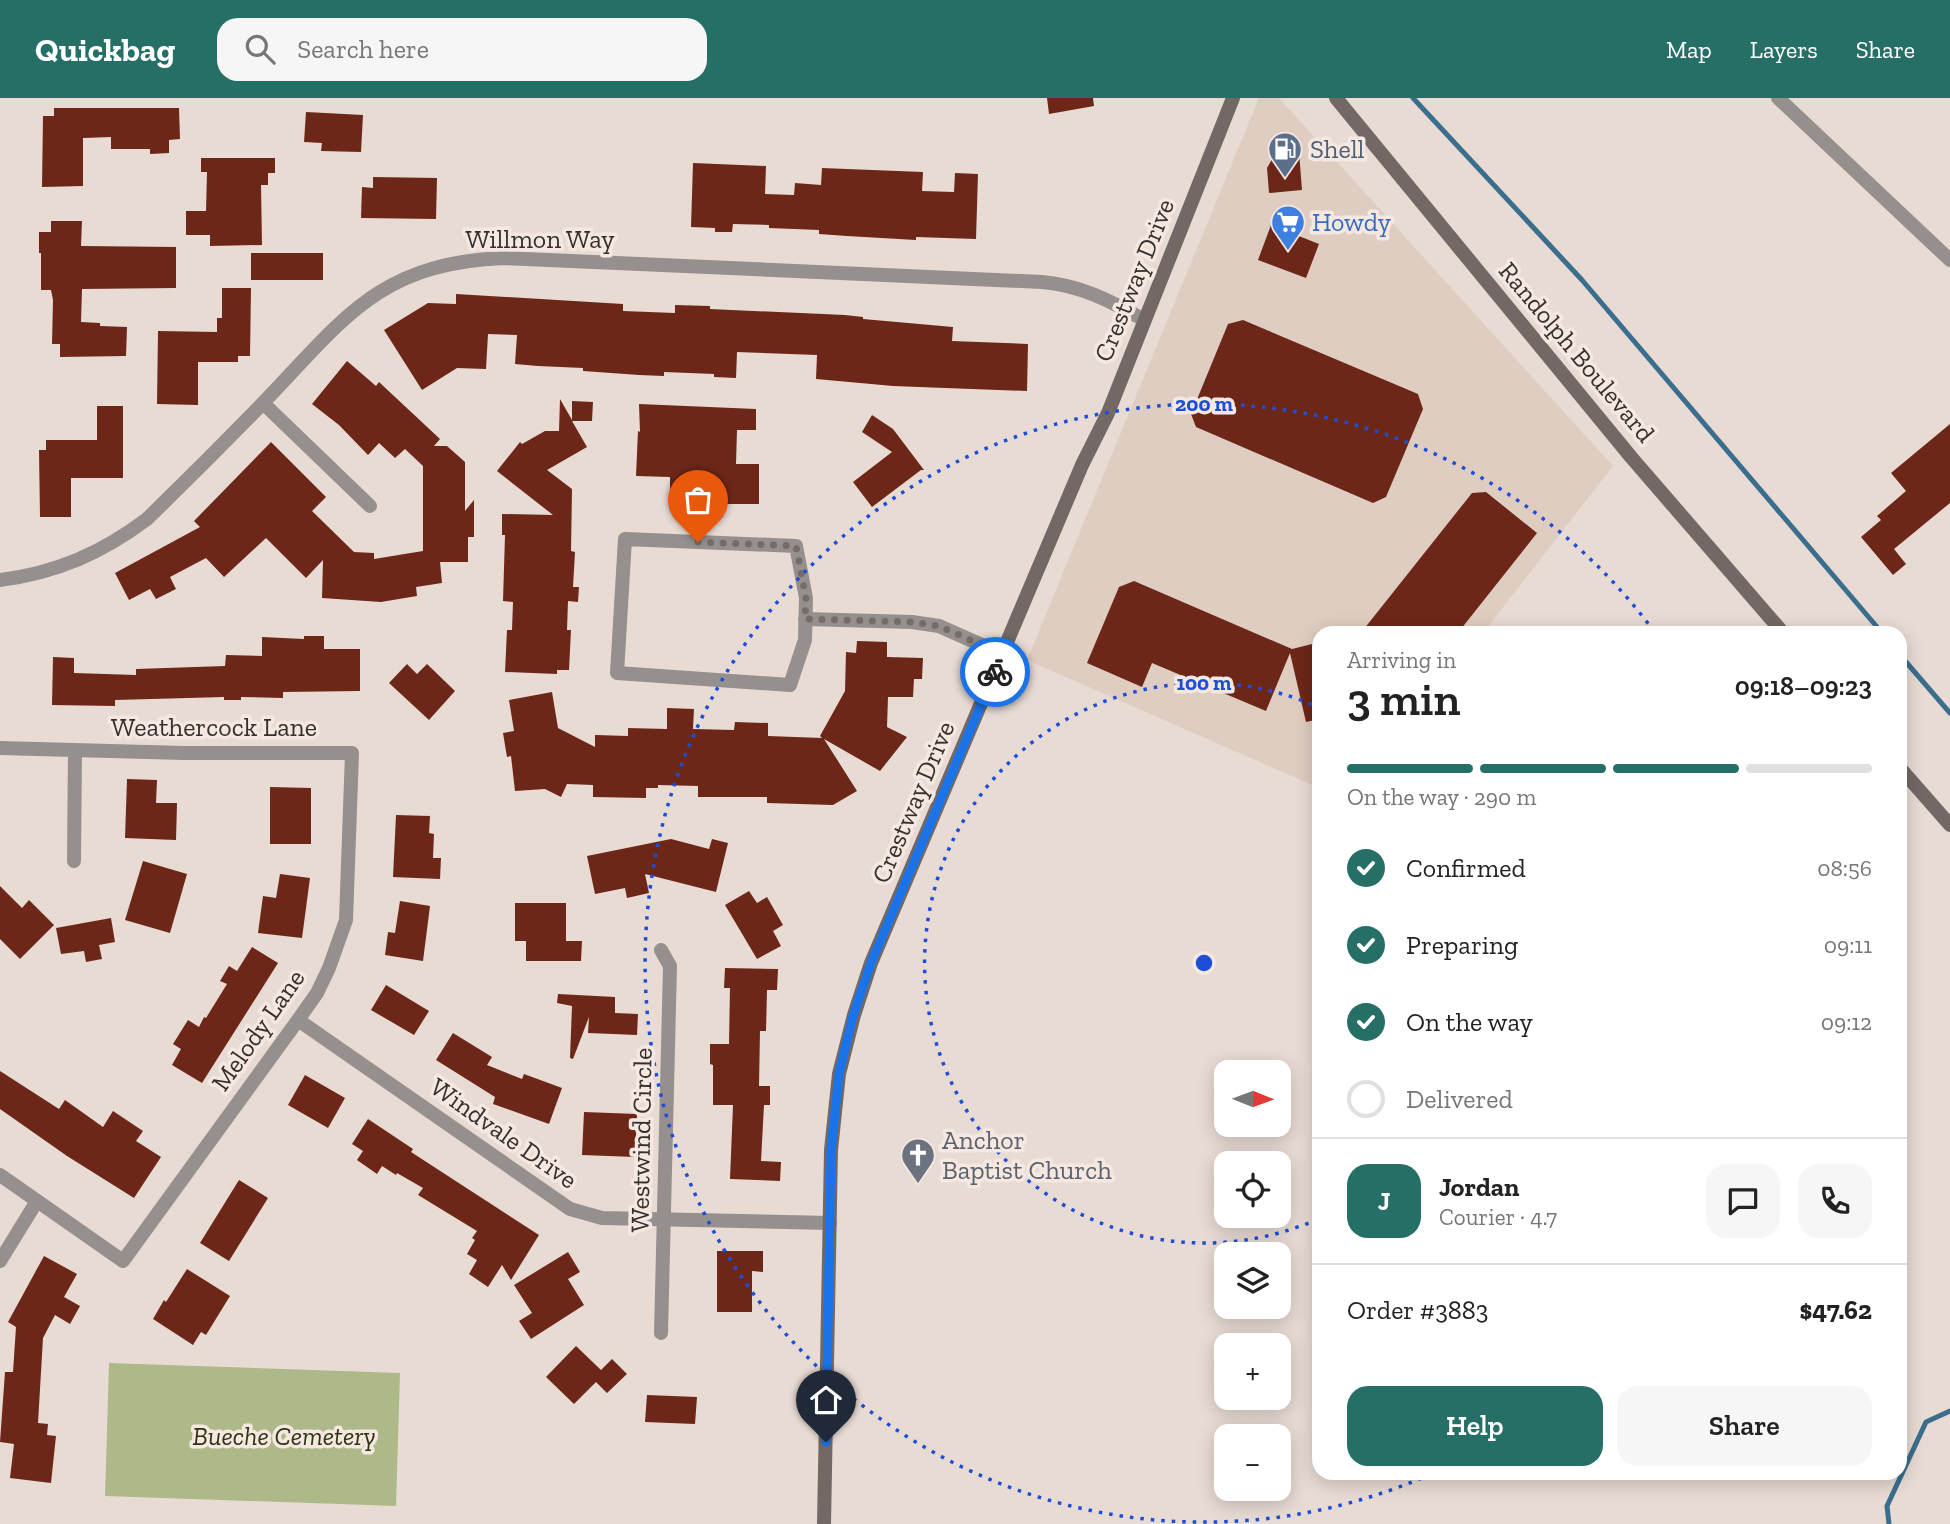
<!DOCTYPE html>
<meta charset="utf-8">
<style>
body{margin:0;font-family:"Zilla Slab",serif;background:#f6f6f6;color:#222;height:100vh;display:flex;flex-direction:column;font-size:26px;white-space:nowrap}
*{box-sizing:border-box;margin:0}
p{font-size:23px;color:#767676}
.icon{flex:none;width:38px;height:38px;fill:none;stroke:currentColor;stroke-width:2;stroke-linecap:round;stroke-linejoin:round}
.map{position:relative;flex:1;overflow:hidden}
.details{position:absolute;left:1312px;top:528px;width:595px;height:854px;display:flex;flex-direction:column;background:#fff;border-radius:21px;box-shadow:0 4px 18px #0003}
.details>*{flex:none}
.needle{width:46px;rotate:91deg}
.fabs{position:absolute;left:1214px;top:962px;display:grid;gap:14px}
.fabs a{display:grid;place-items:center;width:77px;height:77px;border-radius:14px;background:#fff;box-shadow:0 4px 18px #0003;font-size:35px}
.pin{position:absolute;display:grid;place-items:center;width:60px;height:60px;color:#fff;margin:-72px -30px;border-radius:50% 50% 50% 0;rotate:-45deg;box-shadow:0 0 7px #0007}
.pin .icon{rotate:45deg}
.courier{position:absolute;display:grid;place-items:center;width:70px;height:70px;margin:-35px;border:5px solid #1a73e8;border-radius:50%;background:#fff;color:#222;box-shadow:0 2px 9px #0007}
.headline em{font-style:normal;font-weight:600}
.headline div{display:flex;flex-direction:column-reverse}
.headline{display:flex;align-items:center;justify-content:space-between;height:119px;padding:0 35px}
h1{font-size:46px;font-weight:600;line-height:52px}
.bar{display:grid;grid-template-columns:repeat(4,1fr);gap:10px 7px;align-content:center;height:84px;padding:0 35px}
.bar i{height:9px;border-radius:5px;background:#e0e0e0}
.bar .current{background:#266f67}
.bar p{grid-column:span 4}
.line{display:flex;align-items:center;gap:18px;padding:0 35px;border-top:2px solid #e0e0e0}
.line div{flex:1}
.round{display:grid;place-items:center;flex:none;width:74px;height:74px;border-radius:21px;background:#f6f6f6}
ol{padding:0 35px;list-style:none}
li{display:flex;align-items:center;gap:21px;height:77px}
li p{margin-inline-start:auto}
li .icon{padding:7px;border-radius:50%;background:#266f67;color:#fff;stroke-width:4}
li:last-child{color:#767676}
li i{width:38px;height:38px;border:4px solid #e0e0e0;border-radius:50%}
.button{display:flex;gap:14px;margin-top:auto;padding:14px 35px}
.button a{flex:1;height:80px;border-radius:21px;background:#266f67;color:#fff;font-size:28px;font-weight:600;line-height:80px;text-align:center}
.button a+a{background:#f6f6f6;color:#222}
header{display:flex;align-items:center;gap:42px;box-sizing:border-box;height:98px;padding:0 35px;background:#266f67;color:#fff}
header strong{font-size:33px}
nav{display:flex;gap:38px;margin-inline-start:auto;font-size:24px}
.search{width:490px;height:63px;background:#f6f6f6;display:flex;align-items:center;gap:18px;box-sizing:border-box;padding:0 24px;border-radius:21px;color:#767676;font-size:26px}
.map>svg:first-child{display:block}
.built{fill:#e0cdc1}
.green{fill:#aeb98a}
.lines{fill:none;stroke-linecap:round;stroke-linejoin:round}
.stream{stroke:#3b6e8e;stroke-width:5}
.building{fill:#6d2718}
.street{stroke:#958f8e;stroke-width:14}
.secondary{stroke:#726967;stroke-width:14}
.done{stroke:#746c67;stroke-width:7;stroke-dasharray:0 12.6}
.route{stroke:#1a73e8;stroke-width:9}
.ring{fill:none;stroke:#1d4ed8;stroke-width:3.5;stroke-dasharray:3.5 7}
.labels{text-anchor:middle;stroke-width:7;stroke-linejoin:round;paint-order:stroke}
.service-label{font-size:26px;fill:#4e5e75;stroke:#f5e8e1;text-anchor:start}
.shop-label{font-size:26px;fill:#366cbe;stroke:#f5e8e1;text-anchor:start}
.street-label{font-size:26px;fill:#35302d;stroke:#f5e8e1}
.worship-label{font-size:26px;fill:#5b616d;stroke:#f5e8e1;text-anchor:start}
.park-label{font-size:26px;font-style:italic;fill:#2e3412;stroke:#f5e8e1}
.centre{fill:#1d4ed8;stroke:#f5e8e1;stroke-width:3.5}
.ring-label{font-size:21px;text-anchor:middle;font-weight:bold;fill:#1d4ed8;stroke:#f5e8e1;stroke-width:7;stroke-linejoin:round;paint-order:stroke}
</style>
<header>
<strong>Quickbag</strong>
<div class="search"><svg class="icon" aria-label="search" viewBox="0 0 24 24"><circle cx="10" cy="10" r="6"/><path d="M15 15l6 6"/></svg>Search here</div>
<nav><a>Map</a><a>Layers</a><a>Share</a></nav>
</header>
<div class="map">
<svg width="1950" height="1426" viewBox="0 0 1950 1426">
<rect width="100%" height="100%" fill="#e8dbd4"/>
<!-- built -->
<path class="built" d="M1259,0h20l334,368 -130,167 -163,1 -1,154 -292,-128z"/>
<!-- green -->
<path class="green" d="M109,1265l291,10 -4,133 -291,-10z"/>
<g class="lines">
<!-- stream -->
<path class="stream" d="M1413,0l169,182 301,354
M1900,557l50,58
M1889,1426l-2,-18 39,-84 24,-11"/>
</g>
<!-- building -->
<path class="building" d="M1047,0h46l1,8 -45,8z
M54,10h125l1,31 -11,1v13l-19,1v-5h-39v-12l-28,1v48l-41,1 1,-71h11z
M306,14l57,3 -2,37 -40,-1 1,-8 -18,-1z
M1299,54l3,38 -33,3 -2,-25 8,-14z
M201,60h74v15h-7v12h-7l1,60 -52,1v-11h-24v-24h20l1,-39h-6z
M693,65l73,3 -1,28 29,1 1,-12 26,2 1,-17 101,4 -1,19 32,1 1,-19 23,1 -2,65 -60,-2v3l-69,-4 -28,-2v-4l-50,-2v-3l-36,-1 -1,8h-17v-4l-24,-1z
M373,79l64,1 -1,41 -75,-1 1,-31 11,1z
M51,123h31l-1,25 95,1v41l-94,1 -1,33 19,1v3l27,1 -1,29 -66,1v-13h-8l1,-44 -2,-10h-10v-37h-2v-21h12z
M1271,127l48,19 -13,34 -48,-18z
M251,155h72v27h-72z
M222,190h29l-1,68h-12v6h-40v43l-41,-1 1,-73 59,1v-14h5z
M456,196l167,10v7l52,2v-8l35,1v3l135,6 18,2v2l90,8 -1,14 76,3 -1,47 -134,-5 -77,-7 1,-24 -80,-3 -1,26 -22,-1v-3l-50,-2v4l-25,-1 -56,-4v-3l-45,-2 -23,-2 2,-29 -29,-1 -2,35 -29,-1 -35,22 -38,-60 44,-27 28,1z
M1243,222l175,74 5,15 -37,88 -13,6 -177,-76 -5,-13 37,-90z
M347,263l29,25 3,-4 61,57 -6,7h13l18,16v49l9,-11v37h-6v25h-28l2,21 -26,4 1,9 -36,6 -59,-4 1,-38 -17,18 -40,-40 -42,39 -18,-19 -36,19 6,12 -20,10 -6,-10 -21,11 -14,-27 85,-46 -6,-6 77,-79 55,55 -14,14 42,41 20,1v6l49,-8v-85l-18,-17 -10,9 -16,-15 -11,12 -29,-30 -27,-21z
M560,301l12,21v-19l21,1 -1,19h-20l15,26 -40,23 25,19 -1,62 4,1 -2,35h6l-1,15 -10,-1 -1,29h4l-2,40h-12v4l-52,-2 2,-42h5l1,-28 -10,-1 2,-66h-3v-21l51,1 -56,-44 23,-29 2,2 23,-13h14z
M639,306l117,5v21h-19l-1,34h23v40h-58v3h-18v-9h-13v-21l-34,-1 2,-45 2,1z
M97,308h26v72h-52v39h-31l-1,-67h7v-10h51z
M872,317l21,14 31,41h-3l-49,37 -19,-25 39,-30 -30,-20z
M1950,326v79l-56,46 12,15 -13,11 -32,-38 20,-17 -4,-4 29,-25 -15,-18z
M1486,394l51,41 -80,101h-97l112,-141z
M1134,483l158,68 28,-7v77l-14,3 -16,-69 -24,58 -114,-48 -10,24 -55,-24 32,-76z
M304,538h20v13h36v42l-77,1v6l-42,-1v3h-17v-3l-109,3v6l-63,-1 1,-48 21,1v15l62,2v-6l89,-3 1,-11 36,1v-19l42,2z
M857,543l30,1v15l36,1 -1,21h-8l-1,18h-25l-1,30 20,10 -27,34 -56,-32 33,52 -24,14 -66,-2v-6h-69v-11l-40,-1v3h-12v10l-53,-1v-12l-26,-1 -6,13 -16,-8 -30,2 -4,-35 -4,1 -4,-24 11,-2 -5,-31 43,-8 6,36 37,19v-12l33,1v-8l39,1v-21l27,1 -1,20 41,1 1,-8 33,1v13l54,2 -2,-2 25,-45 1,-39 10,1z
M407,566l10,10 10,-10 28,27 -26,29 -40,-37z
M127,681l30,1 -1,23h21l-1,37 -51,-2z
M270,689l41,1v56h-41z
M396,717l34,1 -1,17 5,1 -1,24h8l-1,21 -47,-2z
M671,741l38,10 3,-10 16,4 -12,49 -71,-18 4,19 -22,5 -2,-10 -30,6 -8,-38z
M143,763l44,13 -17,59 -45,-13z
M280,776l30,4 -8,60 -44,-5 5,-37 13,2z
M0,788l22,22 7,-8 25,25 -34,34 -20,-20z
M749,793l8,12 10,-6 16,28 -10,6 8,15 -24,13 -32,-54z
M400,803l30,5 -7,55 -38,-6 3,-23 7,1z
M515,805h51v38h16l-1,20h-55v-20h-11z
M111,820l4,24 -16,3 3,14 -16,3 -2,-11 -23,3 -5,-26z
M252,849l26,16 -76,120 -30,-18 9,-16 -8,-5 15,-24 11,7 5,-10 2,1 21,-34 -7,-3 9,-15 8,5z
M725,870l53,1 -1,21h-10l-1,41h-6l-1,55h11v19h-6l-3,56 20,1 -1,19 -50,-2 3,-74h-20v-40l-3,-1v-20h19l1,-56h-6z
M386,887l43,26 -15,24 -43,-25z
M558,896l57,3v16l23,1 -1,21 -49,-2 1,-16 -16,42 -3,-1 2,-52 -15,-3z
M453,935l39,24 -5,8 35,14 2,-5 38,14 -13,36 -56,-20 2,-7 -59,-37z
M0,973l59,38 6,-9 38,27 10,-16 30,20 -7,10 25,16 -27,41 -67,-42 -67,-47z
M305,977l40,23 -17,30 -40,-23z
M584,1014l53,2 -2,43 -53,-2z
M368,1021l45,30 -2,3 128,83 -28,45 -9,-15 -14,22 -19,-13 8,-14 -10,-6 8,-14 -3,-2 5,-7 -59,-36 5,-7 -26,-15 -1,2 -14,-9 -5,8 -20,-14 6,-9 -11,-7z
M239,1082l29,18 -39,63 -29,-18z
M717,1153h46v21l-11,-1v41h-35z
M568,1154l12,20 -12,7 16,26 -53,34 -12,-18 13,-8 -18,-28z
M44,1158l33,18 -13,23 16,9 -10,18 -15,-9 -12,23 -5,85 10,1 -1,11 9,1 -5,47 -41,-5 4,-34 -14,-2 5,-70h8l3,-45 -8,-5z
M187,1171l43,27 -24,39 -5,-3 -8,13 -40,-26 11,-19 2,2z
M576,1248l25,24 11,-11 15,15 -20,19 -11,-11 -22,22 -28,-27z
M647,1297l50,2 -2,27 -50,-2z"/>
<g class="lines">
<!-- street -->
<path class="street" d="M1778,0l172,162
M263,305l107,103
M625,441l171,7 10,52 -1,42 -15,45 -173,-12z
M0,482c56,-7 102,-27 147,-61 39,-38 78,-77 116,-116 80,-83 115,-140 241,-145l538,24c38,3 69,19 102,38
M805,521l107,3 27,4 63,28
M0,650l184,5h168l-6,167 -17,48 -12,25 -19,27 -175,241 -123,-86
M74,763l1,-110
M661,852l9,16 -9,367
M298,922l272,189 32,9 228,5
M0,1163l37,-60"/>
<!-- secondary -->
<path class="secondary" d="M1336,0l295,359 153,177
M1900,670l50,57
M824,1426l7,-374 8,-76 15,-59 17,-52 211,-498 26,-52 125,-315"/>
</g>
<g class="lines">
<!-- done -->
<path class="done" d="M698,444l98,4 10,52 -1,21 107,3 27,4 63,28 -7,18"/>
<!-- route -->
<path class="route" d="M826,1344l5,-292 8,-76 14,-58 18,-53 124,-291"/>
</g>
<!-- distance rings -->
<g class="ring">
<path d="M1318 1121A280 280 0 1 1 1318 609"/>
<path d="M1431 1376A559 559 0 1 1 1653 532"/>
</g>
<!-- icons -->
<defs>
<g id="fuel-pin" transform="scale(1.75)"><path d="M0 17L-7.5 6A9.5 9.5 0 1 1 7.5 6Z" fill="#5c6f8a" stroke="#f5e8e1"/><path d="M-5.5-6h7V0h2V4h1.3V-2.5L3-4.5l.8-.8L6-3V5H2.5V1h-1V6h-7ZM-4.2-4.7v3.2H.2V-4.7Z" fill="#fff"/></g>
<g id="supermarket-pin" transform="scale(1.75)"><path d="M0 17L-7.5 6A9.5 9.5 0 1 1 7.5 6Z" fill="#3f7fe0" stroke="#f5e8e1"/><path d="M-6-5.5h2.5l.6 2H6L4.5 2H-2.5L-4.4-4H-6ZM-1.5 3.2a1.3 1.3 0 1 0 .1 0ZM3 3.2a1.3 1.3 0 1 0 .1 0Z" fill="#fff"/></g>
<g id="church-pin" transform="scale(1.75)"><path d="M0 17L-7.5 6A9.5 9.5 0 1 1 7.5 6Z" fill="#6b7280" stroke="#f5e8e1"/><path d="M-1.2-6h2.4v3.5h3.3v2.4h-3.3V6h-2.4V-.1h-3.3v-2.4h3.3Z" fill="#fff"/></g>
</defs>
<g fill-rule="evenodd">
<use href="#fuel-pin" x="1285" y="51"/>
<use href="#supermarket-pin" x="1288" y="124"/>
<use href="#church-pin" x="918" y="1057"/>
</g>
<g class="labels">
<!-- service labels -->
<g class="service-label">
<text x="1310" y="60">Shell</text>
</g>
<!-- shop labels -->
<g class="shop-label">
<text x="1312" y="133">Howdy</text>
</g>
<!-- street labels -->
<g class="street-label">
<text x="540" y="150">Willmon Way</text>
<text transform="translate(1134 182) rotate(-68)" y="9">Crestway Drive</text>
<text transform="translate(1577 254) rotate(50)" y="9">Randolph Boulevard</text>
<text x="214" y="638">Weathercock Lane</text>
<text transform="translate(913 704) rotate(-67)" y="9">Crestway Drive</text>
<text transform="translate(258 932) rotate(-55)" y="9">Melody Lane</text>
<text transform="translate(504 1035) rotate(35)" y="9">Windvale Drive</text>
<text transform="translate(641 1042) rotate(-89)" y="9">Westwind Circle</text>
</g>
<!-- worship labels -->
<g class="worship-label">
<text x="942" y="1051">Anchor<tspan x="942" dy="30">Baptist Church</tspan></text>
</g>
<!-- park labels -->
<g class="park-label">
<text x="284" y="1347">Bueche Cemetery</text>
</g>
</g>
<circle cx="1204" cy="865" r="10" class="centre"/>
<g class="ring-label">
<text x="1204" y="313">200 m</text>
<text x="1204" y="592">100 m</text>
</g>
</svg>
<div class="fabs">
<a><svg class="needle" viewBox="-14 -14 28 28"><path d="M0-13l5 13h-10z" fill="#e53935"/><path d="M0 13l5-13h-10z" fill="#767676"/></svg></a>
<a><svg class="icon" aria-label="locate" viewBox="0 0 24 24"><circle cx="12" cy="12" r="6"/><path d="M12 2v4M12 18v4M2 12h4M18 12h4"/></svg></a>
<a><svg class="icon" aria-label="layers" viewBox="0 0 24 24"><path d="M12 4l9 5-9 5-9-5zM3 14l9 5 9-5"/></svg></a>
<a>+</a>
<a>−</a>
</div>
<div class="pin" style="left:698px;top:444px;background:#ea580c"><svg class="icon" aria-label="bag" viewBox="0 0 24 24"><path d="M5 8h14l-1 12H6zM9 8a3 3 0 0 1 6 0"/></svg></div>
<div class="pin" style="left:826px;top:1344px;background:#1f2937"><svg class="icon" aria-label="home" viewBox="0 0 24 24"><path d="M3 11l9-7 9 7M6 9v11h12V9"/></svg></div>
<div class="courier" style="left:995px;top:574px"><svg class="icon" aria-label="bike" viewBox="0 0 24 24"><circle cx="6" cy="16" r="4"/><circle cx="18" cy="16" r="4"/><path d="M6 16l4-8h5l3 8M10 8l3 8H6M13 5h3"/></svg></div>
<section class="details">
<div class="headline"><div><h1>3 min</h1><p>Arriving in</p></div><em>09:18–09:23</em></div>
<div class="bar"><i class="current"></i><i class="current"></i><i class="current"></i><i></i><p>On the way · 290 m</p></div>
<ol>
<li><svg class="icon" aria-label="check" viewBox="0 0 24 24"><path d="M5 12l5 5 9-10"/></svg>Confirmed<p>08:56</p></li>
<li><svg class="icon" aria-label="check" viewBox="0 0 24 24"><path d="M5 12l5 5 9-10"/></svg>Preparing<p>09:11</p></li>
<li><svg class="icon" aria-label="check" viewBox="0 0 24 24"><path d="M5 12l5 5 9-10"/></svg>On the way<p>09:12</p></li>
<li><i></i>Delivered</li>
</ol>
<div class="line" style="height:126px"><b class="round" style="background:#266f67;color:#fff">J</b><div><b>Jordan</b><p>Courier · 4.7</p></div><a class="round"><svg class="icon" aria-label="chat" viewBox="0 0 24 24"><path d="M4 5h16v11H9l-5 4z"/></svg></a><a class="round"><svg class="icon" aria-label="phone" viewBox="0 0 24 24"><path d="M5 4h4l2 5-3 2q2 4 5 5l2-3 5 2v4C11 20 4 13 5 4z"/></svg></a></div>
<div class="line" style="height:91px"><div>Order #3883</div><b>$47.62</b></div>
<div class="button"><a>Help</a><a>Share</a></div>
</section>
</div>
